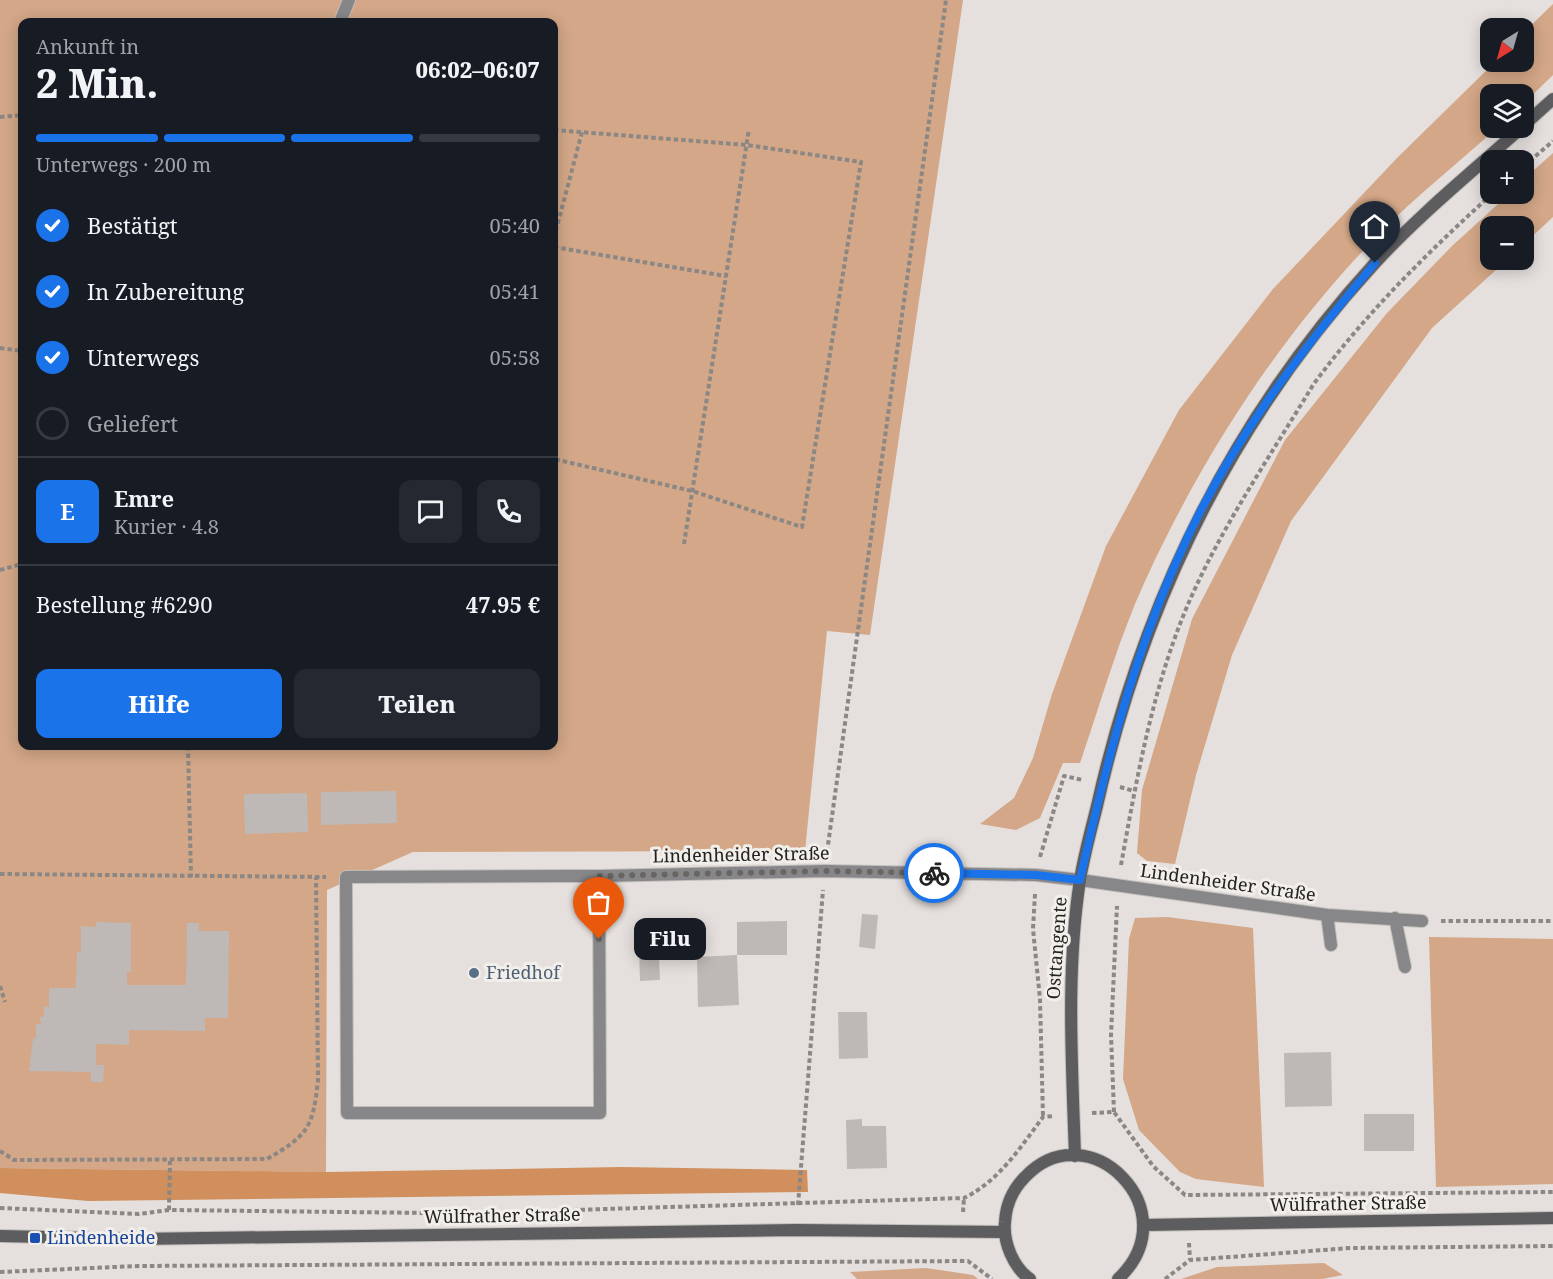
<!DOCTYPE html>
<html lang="de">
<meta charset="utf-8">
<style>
body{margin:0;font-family:"Noto Serif",serif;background:#242831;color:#f1f3f6;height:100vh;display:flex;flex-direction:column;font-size:22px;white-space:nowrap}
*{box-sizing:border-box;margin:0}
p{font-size:20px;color:#9ea1a6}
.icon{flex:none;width:33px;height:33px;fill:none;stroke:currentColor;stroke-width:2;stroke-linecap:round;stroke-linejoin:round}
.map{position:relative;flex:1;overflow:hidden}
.details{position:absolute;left:18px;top:18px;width:540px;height:732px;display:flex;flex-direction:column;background:#171b24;border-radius:12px;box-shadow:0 3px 15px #0003}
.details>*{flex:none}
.needle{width:39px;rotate:217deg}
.controls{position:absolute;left:1480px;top:18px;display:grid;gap:12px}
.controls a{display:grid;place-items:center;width:54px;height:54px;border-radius:12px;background:#171b24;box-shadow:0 3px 15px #0003;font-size:30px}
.pin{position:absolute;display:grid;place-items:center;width:51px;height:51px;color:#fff;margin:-62px -26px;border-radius:50% 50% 50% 0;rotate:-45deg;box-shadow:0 0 6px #0007}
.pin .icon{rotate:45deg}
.courier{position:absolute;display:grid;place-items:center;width:60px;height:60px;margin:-30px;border:4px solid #1a73e8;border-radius:50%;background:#fff;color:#222;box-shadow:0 2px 8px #0007}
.bubble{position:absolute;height:42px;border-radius:12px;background:#171b24;box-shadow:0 3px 15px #0003;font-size:20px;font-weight:800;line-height:42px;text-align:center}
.headline em{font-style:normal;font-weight:800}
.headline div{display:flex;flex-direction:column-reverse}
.headline{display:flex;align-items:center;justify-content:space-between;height:102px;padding:0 18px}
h1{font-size:39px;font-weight:800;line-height:45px}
.bar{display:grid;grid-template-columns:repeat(4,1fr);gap:9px 6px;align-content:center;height:72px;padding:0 18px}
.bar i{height:8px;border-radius:4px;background:#363941}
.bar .on{background:#1a73e8}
.bar p{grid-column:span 4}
.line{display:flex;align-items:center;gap:15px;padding:0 18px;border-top:2px solid #363941}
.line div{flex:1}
.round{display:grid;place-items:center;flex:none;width:63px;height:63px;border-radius:12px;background:#242831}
ol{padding:0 18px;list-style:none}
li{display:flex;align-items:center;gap:18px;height:66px}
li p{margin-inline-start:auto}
li .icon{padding:6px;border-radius:50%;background:#1a73e8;color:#fff;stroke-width:4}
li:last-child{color:#9ea1a6}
li i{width:33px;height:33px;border:3px solid #363941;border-radius:50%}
.button{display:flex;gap:12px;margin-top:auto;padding:12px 18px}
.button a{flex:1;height:69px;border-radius:12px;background:#1a73e8;color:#fff;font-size:24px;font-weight:800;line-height:69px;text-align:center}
.button a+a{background:#242831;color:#f1f3f6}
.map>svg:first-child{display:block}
.green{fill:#d3a787;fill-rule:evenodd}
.forest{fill:#d08f5c}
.building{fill:#beb9b6}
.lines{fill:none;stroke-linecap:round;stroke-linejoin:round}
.service-casing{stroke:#c2bebb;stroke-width:14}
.minor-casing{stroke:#c2bebb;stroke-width:14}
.secondary-casing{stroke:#c2bebb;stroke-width:14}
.path{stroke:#8a8784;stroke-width:4;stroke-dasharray:4.5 3;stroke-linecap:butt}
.service{stroke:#878789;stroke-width:12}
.minor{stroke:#878789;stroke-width:12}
.secondary{stroke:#5d5d60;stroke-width:12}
.done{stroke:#686563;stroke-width:6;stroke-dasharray:0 10.8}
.route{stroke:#1a73e8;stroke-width:8}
.service-dot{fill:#5c6f8a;stroke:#f2eeea;stroke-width:2}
.transit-dot{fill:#1a4fb4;stroke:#f2eeea;stroke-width:2}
.labels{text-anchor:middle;stroke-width:6;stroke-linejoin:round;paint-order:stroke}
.street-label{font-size:18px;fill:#242321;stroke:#f2eeea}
.service-label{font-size:18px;fill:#4e5e75;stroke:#f2eeea;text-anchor:start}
.transit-label{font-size:18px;fill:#164399;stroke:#f2eeea;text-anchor:start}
</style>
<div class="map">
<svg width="1553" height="1279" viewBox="0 0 1553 1279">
<rect width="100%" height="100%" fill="#e5e0dd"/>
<!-- green -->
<path class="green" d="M0,0h963l-93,635 -43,-4 -22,220 -392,1 -86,38 -1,282 -326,-4zM22,22h532v724h-532z
M1553,4v71l-29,28v-9h-33v34h6c-39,35 -81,68 -118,106 -97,99 -175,219 -233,345 -27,58 -45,123 -66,184h-17l-23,55 -24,12 -36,-6 34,-26 19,-40 19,-64 54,-148 73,-136 94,-121 125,-132 97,-95h29v-30z
M1553,153v64l-29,27v-18h-33v34h16l-75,68 -141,193 -59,134 -36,120 -21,89 -28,-3 -10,-8 5,-63 50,-171 93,-179 102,-127 65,-67 57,-52h15v-15z
M1167,917l86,11 11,259 -68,-8 -16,-7 -41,-42 -16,-51 6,-140 6,-21z
M1429,937l124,2v245l-117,3z
M1324,1263l19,12 -21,4h-141l36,-12z
M926,1268l47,7 5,4h-121l-7,-7z"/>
<!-- forest -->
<path class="forest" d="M621,1167l186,3 1,22 -720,9 -88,-8v-25l326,4z"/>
<!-- building -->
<path class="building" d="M396,791l1,32 -76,2v-33z
M307,793l1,39 -63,2 -1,-40z
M862,914l16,1 -3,34 -16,-2z
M695,921l2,36 -38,1 1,22 -20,1 -1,-31h13l-1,-27z
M787,921v34h-50v-33z
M96,922l35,1v49h-4v13h59l1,-62h12v8h30l-1,87h-23v13l-76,-1v15l-33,-1v21h8l-1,17h-12v-10l-62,-1 4,-32 3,-1v-14h5l-1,-7h4v-10h5v-19h27l1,-37 4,1v-26l15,1z
M737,955l2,50 -41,2 -1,-50z
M838,1012h29l1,46 -29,1z
M1331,1052l1,54 -47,1 -1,-54z
M1364,1114h50v37h-50z
M862,1119v7h24l1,42 -40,1 -1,-49z"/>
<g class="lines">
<!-- service casing -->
<g class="service-casing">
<path id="service" d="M340,22l9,-22
M567,876h32l1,237h-253l-1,-236z
M1080,880l247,35 95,6
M1327,915l4,30
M1395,918l10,49"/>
</g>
<!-- minor casing -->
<g class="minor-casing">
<path id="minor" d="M599,876l226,-5 211,4 44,5"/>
</g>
<!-- secondary casing -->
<g class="secondary-casing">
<path id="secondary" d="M1524,125l29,-26
M1075,1156c-3,-92 -9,-185 5,-276 4,-25 11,-50 17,-74 46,-205 136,-388 278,-543 45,-49 97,-91 146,-135
M1144,1225l409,-7
M0,1236l136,3 661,-9 207,2
M1030,1279c-17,-12 -27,-37 -25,-57 1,-17 7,-32 20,-45 63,-67 166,34 93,102"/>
</g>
<!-- path -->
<path class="path" d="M0,117l22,-2
M554,130l193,15 114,17 -59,365 -110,-36 -138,-32
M1524,166l29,-25
M554,238l28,-106
M554,247l172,29
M0,348l22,3
M684,544l65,-415
M0,570l22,-6
M188,746l3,131
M1120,787l14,4
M827,852l119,-852
M1040,857l24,-81 19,4
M1121,865c16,-88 32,-180 68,-263 33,-76 82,-147 124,-217 52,-71 115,-133 179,-191
M0,874l326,3
M1035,894l-2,35 7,70 3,118
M1441,921h112
M0,986l5,16
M1114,1112l-3,-77 6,-129
M1092,1113l22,-1 39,54 32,29 368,-3
M0,1151l14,9 253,-1c41,-24 46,-31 51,-79l-2,-203
M798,1205l25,-315
M0,1208l139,6 30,-4 261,3
M169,1210l1,-49
M573,1210l391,-12c35,-17 56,-50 79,-81l11,-1
M963,1212l1,-14
M1189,1243l1,17
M0,1272l138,-6 830,-5 24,18
M1165,1279l25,-19 160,-12 203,-2"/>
<!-- service -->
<use href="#service" class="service"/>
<!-- minor -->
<use href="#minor" class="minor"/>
<!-- secondary -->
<use href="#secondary" class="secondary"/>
</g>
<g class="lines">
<!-- done -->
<path class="done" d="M599,939l-1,-63 227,-5 109,2"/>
<!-- route -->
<path class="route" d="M934,873l102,2 44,5c25,-111 52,-220 99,-324 48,-109 120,-203 196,-293"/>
</g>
<!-- markers -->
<circle class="service-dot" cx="474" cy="973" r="6"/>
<rect class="transit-dot" x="29" y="1232" width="12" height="12" rx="3"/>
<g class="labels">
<!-- street labels -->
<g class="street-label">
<text transform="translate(741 855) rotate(-1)" y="6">Lindenheider Straße</text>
<text transform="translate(1228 883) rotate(8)" y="6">Lindenheider Straße</text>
<text transform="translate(1057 948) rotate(-86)" y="6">Osttangente</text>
<text transform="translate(1348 1204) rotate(-1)" y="6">Wülfrather Straße</text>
<text transform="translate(502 1216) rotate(-1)" y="6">Wülfrather Straße</text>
</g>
<!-- service labels -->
<g class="service-label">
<text x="486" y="979">Friedhof</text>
</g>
<!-- transit labels -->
<g class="transit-label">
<text x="47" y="1244">Lindenheide</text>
</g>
</g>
</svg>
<div class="controls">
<a><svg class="needle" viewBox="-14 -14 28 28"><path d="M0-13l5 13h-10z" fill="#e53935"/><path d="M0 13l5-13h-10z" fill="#9ea1a6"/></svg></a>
<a><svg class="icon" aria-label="layers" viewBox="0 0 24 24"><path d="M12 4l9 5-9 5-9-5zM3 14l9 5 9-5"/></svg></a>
<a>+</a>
<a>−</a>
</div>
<div class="pin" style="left:599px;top:939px;background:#ea580c"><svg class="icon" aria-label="bag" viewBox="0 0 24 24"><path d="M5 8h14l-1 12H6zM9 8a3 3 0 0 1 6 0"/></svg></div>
<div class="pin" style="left:1375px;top:263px;background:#1f2937"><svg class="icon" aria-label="home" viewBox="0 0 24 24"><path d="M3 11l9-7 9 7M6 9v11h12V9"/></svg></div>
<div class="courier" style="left:934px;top:873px"><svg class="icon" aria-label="bike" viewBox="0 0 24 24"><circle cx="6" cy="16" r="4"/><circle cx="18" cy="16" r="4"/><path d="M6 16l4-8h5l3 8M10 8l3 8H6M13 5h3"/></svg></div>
<div class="bubble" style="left:634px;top:918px;width:72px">Filu</div>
<section class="details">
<div class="headline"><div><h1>2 Min.</h1><p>Ankunft in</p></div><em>06:02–06:07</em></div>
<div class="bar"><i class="on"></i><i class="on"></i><i class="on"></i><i></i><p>Unterwegs · 200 m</p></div>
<ol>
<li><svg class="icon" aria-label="check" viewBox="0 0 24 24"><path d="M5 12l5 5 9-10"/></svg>Bestätigt<p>05:40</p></li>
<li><svg class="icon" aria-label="check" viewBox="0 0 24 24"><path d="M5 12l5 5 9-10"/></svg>In Zubereitung<p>05:41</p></li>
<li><svg class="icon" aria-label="check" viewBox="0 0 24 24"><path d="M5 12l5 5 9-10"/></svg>Unterwegs<p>05:58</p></li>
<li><i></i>Geliefert</li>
</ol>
<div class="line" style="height:108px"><b class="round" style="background:#1a73e8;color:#fff">E</b><div><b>Emre</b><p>Kurier · 4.8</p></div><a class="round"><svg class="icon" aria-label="chat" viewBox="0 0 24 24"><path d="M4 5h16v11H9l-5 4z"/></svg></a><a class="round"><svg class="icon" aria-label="phone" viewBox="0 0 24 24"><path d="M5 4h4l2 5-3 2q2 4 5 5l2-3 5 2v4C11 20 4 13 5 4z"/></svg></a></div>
<div class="line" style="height:78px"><div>Bestellung #6290</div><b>47.95 €</b></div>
<div class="button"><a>Hilfe</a><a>Teilen</a></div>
</section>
</div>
